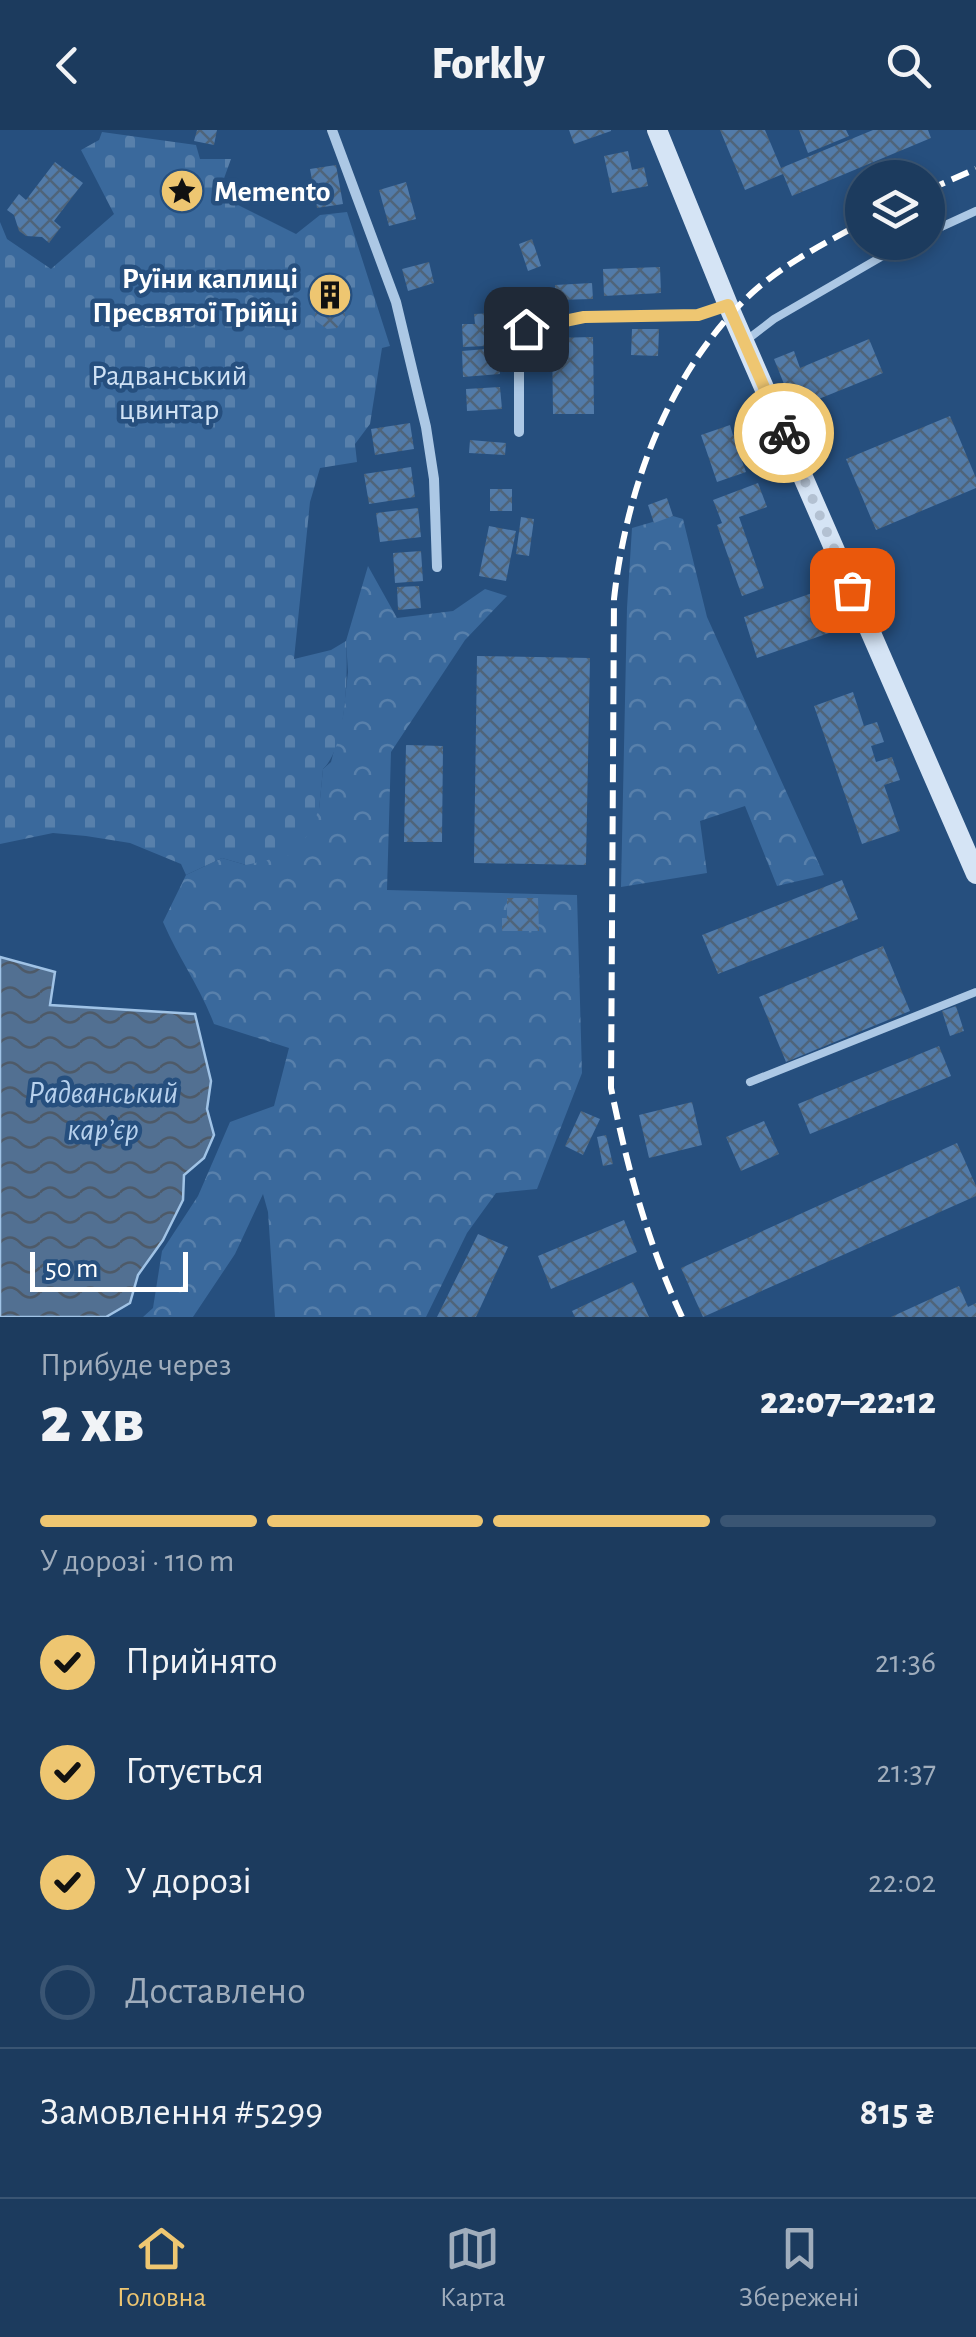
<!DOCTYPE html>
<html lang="uk">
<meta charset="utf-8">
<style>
body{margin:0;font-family:"Alegreya Sans",sans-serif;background:#254264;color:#f1f3f6;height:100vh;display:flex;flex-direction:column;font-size:38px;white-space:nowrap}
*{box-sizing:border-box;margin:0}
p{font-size:32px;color:#a0adbc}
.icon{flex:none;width:55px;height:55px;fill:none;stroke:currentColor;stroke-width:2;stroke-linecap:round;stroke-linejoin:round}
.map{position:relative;height:1187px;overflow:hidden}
.sheet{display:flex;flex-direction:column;background:#1c3b5e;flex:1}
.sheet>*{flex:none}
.buttons{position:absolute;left:845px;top:30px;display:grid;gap:20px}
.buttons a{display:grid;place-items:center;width:100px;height:100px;border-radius:50%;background:#1c3b5e;box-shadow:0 5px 15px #0003,0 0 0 2px #3a5573;font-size:50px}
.scale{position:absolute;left:30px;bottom:25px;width:158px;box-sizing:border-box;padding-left:10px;border:5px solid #fff;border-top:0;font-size:28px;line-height:35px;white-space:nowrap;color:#fff;-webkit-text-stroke:8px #264f7e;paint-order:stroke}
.pin{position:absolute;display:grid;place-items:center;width:85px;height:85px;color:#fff;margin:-42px;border-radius:20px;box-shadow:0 5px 15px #0006}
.courier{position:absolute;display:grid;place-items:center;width:100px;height:100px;margin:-50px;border:8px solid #eec671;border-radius:50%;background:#fff;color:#222;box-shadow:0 2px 12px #0007}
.head em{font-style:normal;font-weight:800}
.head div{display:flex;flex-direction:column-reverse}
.head{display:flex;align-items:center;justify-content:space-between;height:170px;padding:0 40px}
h1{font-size:65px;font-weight:800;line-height:75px}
.bar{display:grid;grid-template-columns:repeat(4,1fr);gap:15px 10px;align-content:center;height:120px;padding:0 40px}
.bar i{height:12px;border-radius:8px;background:#3a5573}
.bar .selected{background:#eec671}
.bar p{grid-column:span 4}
.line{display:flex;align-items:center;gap:25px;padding:0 40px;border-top:2px solid #3a5573}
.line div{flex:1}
ol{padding:0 40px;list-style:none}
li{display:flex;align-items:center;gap:30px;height:110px}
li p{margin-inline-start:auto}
li .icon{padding:10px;border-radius:50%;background:#eec671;color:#111;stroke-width:4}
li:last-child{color:#a0adbc}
li i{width:55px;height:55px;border:5px solid #3a5573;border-radius:50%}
header{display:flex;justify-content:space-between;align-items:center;height:130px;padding:0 40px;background:#1c3b5e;font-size:45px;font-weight:800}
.tab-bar{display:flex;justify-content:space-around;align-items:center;height:140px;border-top:2px solid #3a5573;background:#1c3b5e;font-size:28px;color:#a0adbc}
.tab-bar a{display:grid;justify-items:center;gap:5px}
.tab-bar .selected{color:#eec671}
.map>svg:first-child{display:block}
.forest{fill:url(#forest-crowns)}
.cemetery{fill:url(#cemetery-stones)}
.water{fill:url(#water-waves);stroke:#a0c3e6;stroke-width:2.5}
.building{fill:url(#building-cross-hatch)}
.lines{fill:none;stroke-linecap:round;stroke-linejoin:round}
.lane{stroke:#acc8e5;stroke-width:8}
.street{stroke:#acc8e5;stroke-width:10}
.secondary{stroke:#d5e4f5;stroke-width:20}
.rail{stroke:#fff;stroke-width:6;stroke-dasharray:18 8;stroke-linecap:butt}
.done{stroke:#b3c1d2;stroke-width:10;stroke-dasharray:0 18}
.route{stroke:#eec671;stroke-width:12}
.labels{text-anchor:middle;stroke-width:9;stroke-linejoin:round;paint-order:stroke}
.poi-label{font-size:30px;font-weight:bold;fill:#fff;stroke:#264f7e;text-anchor:start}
.park-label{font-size:30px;fill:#cfe1f4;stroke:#264f7e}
.water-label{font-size:32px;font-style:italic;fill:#b7d1ed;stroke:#264f7e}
</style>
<header><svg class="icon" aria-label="back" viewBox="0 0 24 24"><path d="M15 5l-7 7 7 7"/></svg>Forkly<svg class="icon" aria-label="search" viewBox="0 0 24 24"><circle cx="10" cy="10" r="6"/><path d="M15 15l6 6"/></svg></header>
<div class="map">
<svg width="976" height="1187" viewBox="0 0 976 1187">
<defs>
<pattern id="forest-crowns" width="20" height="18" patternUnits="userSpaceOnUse" patternTransform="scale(2.5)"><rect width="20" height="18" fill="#3a699c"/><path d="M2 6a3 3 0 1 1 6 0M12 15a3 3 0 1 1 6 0" fill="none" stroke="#5880ab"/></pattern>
<pattern id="cemetery-stones" width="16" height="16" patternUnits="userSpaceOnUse" patternTransform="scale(2.5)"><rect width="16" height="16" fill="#3a699c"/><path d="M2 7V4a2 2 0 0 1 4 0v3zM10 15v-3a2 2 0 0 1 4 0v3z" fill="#5880ab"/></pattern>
<pattern id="water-waves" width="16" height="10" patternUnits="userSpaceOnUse" patternTransform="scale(2.5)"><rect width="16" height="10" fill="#527092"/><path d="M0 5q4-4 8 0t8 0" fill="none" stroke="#4e5a68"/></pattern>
<pattern id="building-cross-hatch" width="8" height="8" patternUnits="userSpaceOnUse" patternTransform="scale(2.5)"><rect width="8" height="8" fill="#527ba9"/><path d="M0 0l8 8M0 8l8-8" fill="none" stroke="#4f647a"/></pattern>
</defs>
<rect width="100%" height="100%" fill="#264f7e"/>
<!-- forest -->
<path class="forest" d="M673,386l10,3 24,98 117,258 -47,11 -32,-80 -45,15 7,52 -86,14 6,-279 5,-80z
M368,436l29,52 56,-7 32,-22 22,7 -42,44 -74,112 -4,138 190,5 5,178 -45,116 -41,4 -29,40 -41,84h-151l-7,-105 -5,-18 -28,60 -42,63h-50l10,-9 9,-57 36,-55 32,-74 44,-16 15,-58 -75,-24c-14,-37 -35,-65 -51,-102l23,-47 36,-17 24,7 73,-56 4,-40 8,-7 12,-46 5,-44 -2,-31z"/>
<!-- cemetery -->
<path class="cemetery" d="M102,2l94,13 4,14h31l-13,36 78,39 24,-19 27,-3 43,134 -8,2 -12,76 -15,20 2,18 -37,6 -10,34 -16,157 37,-9 15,-9c2,31 1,106 -23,128l-4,41 -13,27 -13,17 -47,11 -24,-7 -36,17 -5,-11 -51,-21 -44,-7 -33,-3 -53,11v-622l7,17 44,30 63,-55 -33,-64 18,-10z"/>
<!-- water -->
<path class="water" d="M0,827l55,15 -5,33 145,9 16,67 -4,28 7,26 -10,23 -20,17 -1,25 -20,40 -25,35 -8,28 -24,14h-106z"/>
<!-- building -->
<path class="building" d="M197,0h20l-3,15 -20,-4z
M569,0h42v1l-37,13z
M720,0h45l16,38 92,-38h55l3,8 -139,58 -9,-22 -38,16z
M799,0h47l3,6 -41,17z
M628,21l4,19 12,-3 4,19 -36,7 -8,-37z
M55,32l28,21 -29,38 7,6 -12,16 -7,-6 -16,-1 -7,-5 -5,-16 -7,-5 12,-16 7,6z
M336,35l7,39 -26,4 -7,-39z
M406,52l10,37 -27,7 -10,-36z
M532,109l9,27 -13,5 -9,-27z
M429,132l5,21 -26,8 -6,-22z
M660,137l1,26 -57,3 -1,-27z
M315,149h30v38l-8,11 -10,1 -12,-9z
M592,153l1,16 -37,1 -1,-15z
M493,183l1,10 18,-1 1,23 -50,2 -1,-23h13l-1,-10z
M632,199h27l-1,27 -27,-1z
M593,207l1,77h-41l-1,-76z
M869,209l14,34 -89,36 -20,-50 20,-8 6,17z
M498,218l2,26 -37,3 -1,-26z
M500,257l2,22 -35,2 -1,-22z
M950,286l26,62v10l-100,42 -30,-71z
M410,293l4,26 -39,6 -4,-26z
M730,295l3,10 6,-2 9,26 -6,2 4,11 -29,10 -16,-47z
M470,310l36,3 -1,12 -36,-2z
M411,337l4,30 -46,7 -5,-30z
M758,353l9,24 -28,10 25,71 -22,8 -25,-71 5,-2 -9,-23z
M490,359h22v22h-22z
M667,368l6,18 -19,7 -6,-18z
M418,378l3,29 -41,5 -4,-29z
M521,387l13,2 -5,37 -13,-2z
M489,396l27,5 -10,50 -27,-5z
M421,421l2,30 -28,2 -2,-30z
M419,456l2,22 -23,2 -1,-23z
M815,462l14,41 -72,25 -13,-41z
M477,526l113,2 -4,207 -112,-2z
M853,562l11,34 13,-4 7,20 -13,4 5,16 16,-5 8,23 -16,5 16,46 -38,13 -48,-138z
M406,615l37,1 -1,96h-38z
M842,750l16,39 -140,55 -16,-39z
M507,768h31l1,33h-37v-13h5z
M883,816l27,65 -124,51 -27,-65z
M956,876l8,25 -14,5 -8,-25z
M939,916l12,30 -141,58 -12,-30z
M692,972l10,43 -53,13 -10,-43z
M581,981l19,8 -17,36 -18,-9z
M764,991l15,33 -38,17 -15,-34z
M606,1005l7,29 -10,2 -6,-29z
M957,1013l19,43v10l-273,121 -22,-49z
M624,1090l13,32 -86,37 -13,-33z
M478,1104l30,13 -32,70h-39z
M633,1152l16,35h-74l-3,-6z
M959,1156l9,21 8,-4v14h-85z"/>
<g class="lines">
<!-- lane -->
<path class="lane" d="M928,103l48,-22
M748,209l26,-20 133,-77
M750,952l226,-90"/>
<!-- street -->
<path class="street" d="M332,0l64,172 30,125 8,52 3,88
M519,302v-89l7,-14 57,-12 115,-2 30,-10"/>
<!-- secondary -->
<path class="secondary" d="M657,0l71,175 248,569"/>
<!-- rail -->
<path class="rail" d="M928,60l48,-21
M682,1187c-34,-73 -55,-150 -71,-229l3,-489c12,-110 55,-230 139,-307 31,-28 72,-49 109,-69"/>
</g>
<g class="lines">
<!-- done -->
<path class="done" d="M784,303l68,157"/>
<!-- route -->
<path class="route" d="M526,199l58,-12 114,-2 30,-10 56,128"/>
</g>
<!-- icons -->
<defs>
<g id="sight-disc" transform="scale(2.25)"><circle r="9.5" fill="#eec671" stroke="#264f7e"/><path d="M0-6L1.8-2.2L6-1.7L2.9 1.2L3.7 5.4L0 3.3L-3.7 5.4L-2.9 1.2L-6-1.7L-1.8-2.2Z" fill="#111"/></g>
<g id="building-disc" transform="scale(2.25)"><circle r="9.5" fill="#eec671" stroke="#264f7e"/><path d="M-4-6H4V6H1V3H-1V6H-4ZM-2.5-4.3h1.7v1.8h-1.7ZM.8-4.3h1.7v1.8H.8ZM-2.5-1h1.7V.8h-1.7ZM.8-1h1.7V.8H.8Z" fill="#111"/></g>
</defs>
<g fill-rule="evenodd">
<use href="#sight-disc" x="182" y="61"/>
<use href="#building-disc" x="330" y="165"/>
</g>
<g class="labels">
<!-- poi labels -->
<g class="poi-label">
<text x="214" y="71">Memento</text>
<text x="298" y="158" text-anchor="end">Руїни каплиці<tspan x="298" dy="34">Пресвятої Трійці</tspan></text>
</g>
<!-- park labels -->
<g class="park-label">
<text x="169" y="255">Радванський<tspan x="169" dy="34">цвинтар</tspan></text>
</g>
<!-- water labels -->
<g class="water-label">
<text x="103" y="973">Радванський<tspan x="103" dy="37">карʼєр</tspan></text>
</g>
</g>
</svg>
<div class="buttons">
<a><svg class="icon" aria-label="layers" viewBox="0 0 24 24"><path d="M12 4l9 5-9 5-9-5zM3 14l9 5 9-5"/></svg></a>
</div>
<div class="scale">50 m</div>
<div class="pin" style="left:852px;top:460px;background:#ea580c"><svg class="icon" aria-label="bag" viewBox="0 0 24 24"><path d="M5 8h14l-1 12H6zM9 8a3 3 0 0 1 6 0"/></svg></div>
<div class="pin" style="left:526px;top:199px;background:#1f2937"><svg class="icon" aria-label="home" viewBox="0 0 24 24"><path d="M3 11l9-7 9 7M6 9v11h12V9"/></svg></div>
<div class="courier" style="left:784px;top:303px"><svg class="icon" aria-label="bike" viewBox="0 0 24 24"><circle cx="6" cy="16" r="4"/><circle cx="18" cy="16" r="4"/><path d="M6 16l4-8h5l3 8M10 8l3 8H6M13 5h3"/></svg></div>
</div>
<section class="sheet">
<div class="head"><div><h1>2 хв</h1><p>Прибуде через</p></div><em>22:07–22:12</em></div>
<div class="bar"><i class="selected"></i><i class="selected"></i><i class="selected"></i><i></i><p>У дорозі · 110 m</p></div>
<ol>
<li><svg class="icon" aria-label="check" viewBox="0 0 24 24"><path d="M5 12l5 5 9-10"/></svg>Прийнято<p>21:36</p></li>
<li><svg class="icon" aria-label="check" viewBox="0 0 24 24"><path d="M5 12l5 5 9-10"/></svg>Готується<p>21:37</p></li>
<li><svg class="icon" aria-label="check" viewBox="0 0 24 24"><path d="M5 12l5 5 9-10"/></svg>У дорозі<p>22:02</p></li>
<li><i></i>Доставлено</li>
</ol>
<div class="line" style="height:130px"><div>Замовлення #5299</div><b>815 ₴</b></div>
</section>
<nav class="tab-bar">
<a class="selected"><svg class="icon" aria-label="home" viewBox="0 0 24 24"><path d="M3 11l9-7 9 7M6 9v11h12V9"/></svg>Головна</a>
<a><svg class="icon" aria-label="map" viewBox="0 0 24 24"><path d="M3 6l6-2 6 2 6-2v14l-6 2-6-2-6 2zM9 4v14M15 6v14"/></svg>Карта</a>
<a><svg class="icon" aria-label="saved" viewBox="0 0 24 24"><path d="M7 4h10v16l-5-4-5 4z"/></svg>Збережені</a>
</nav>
